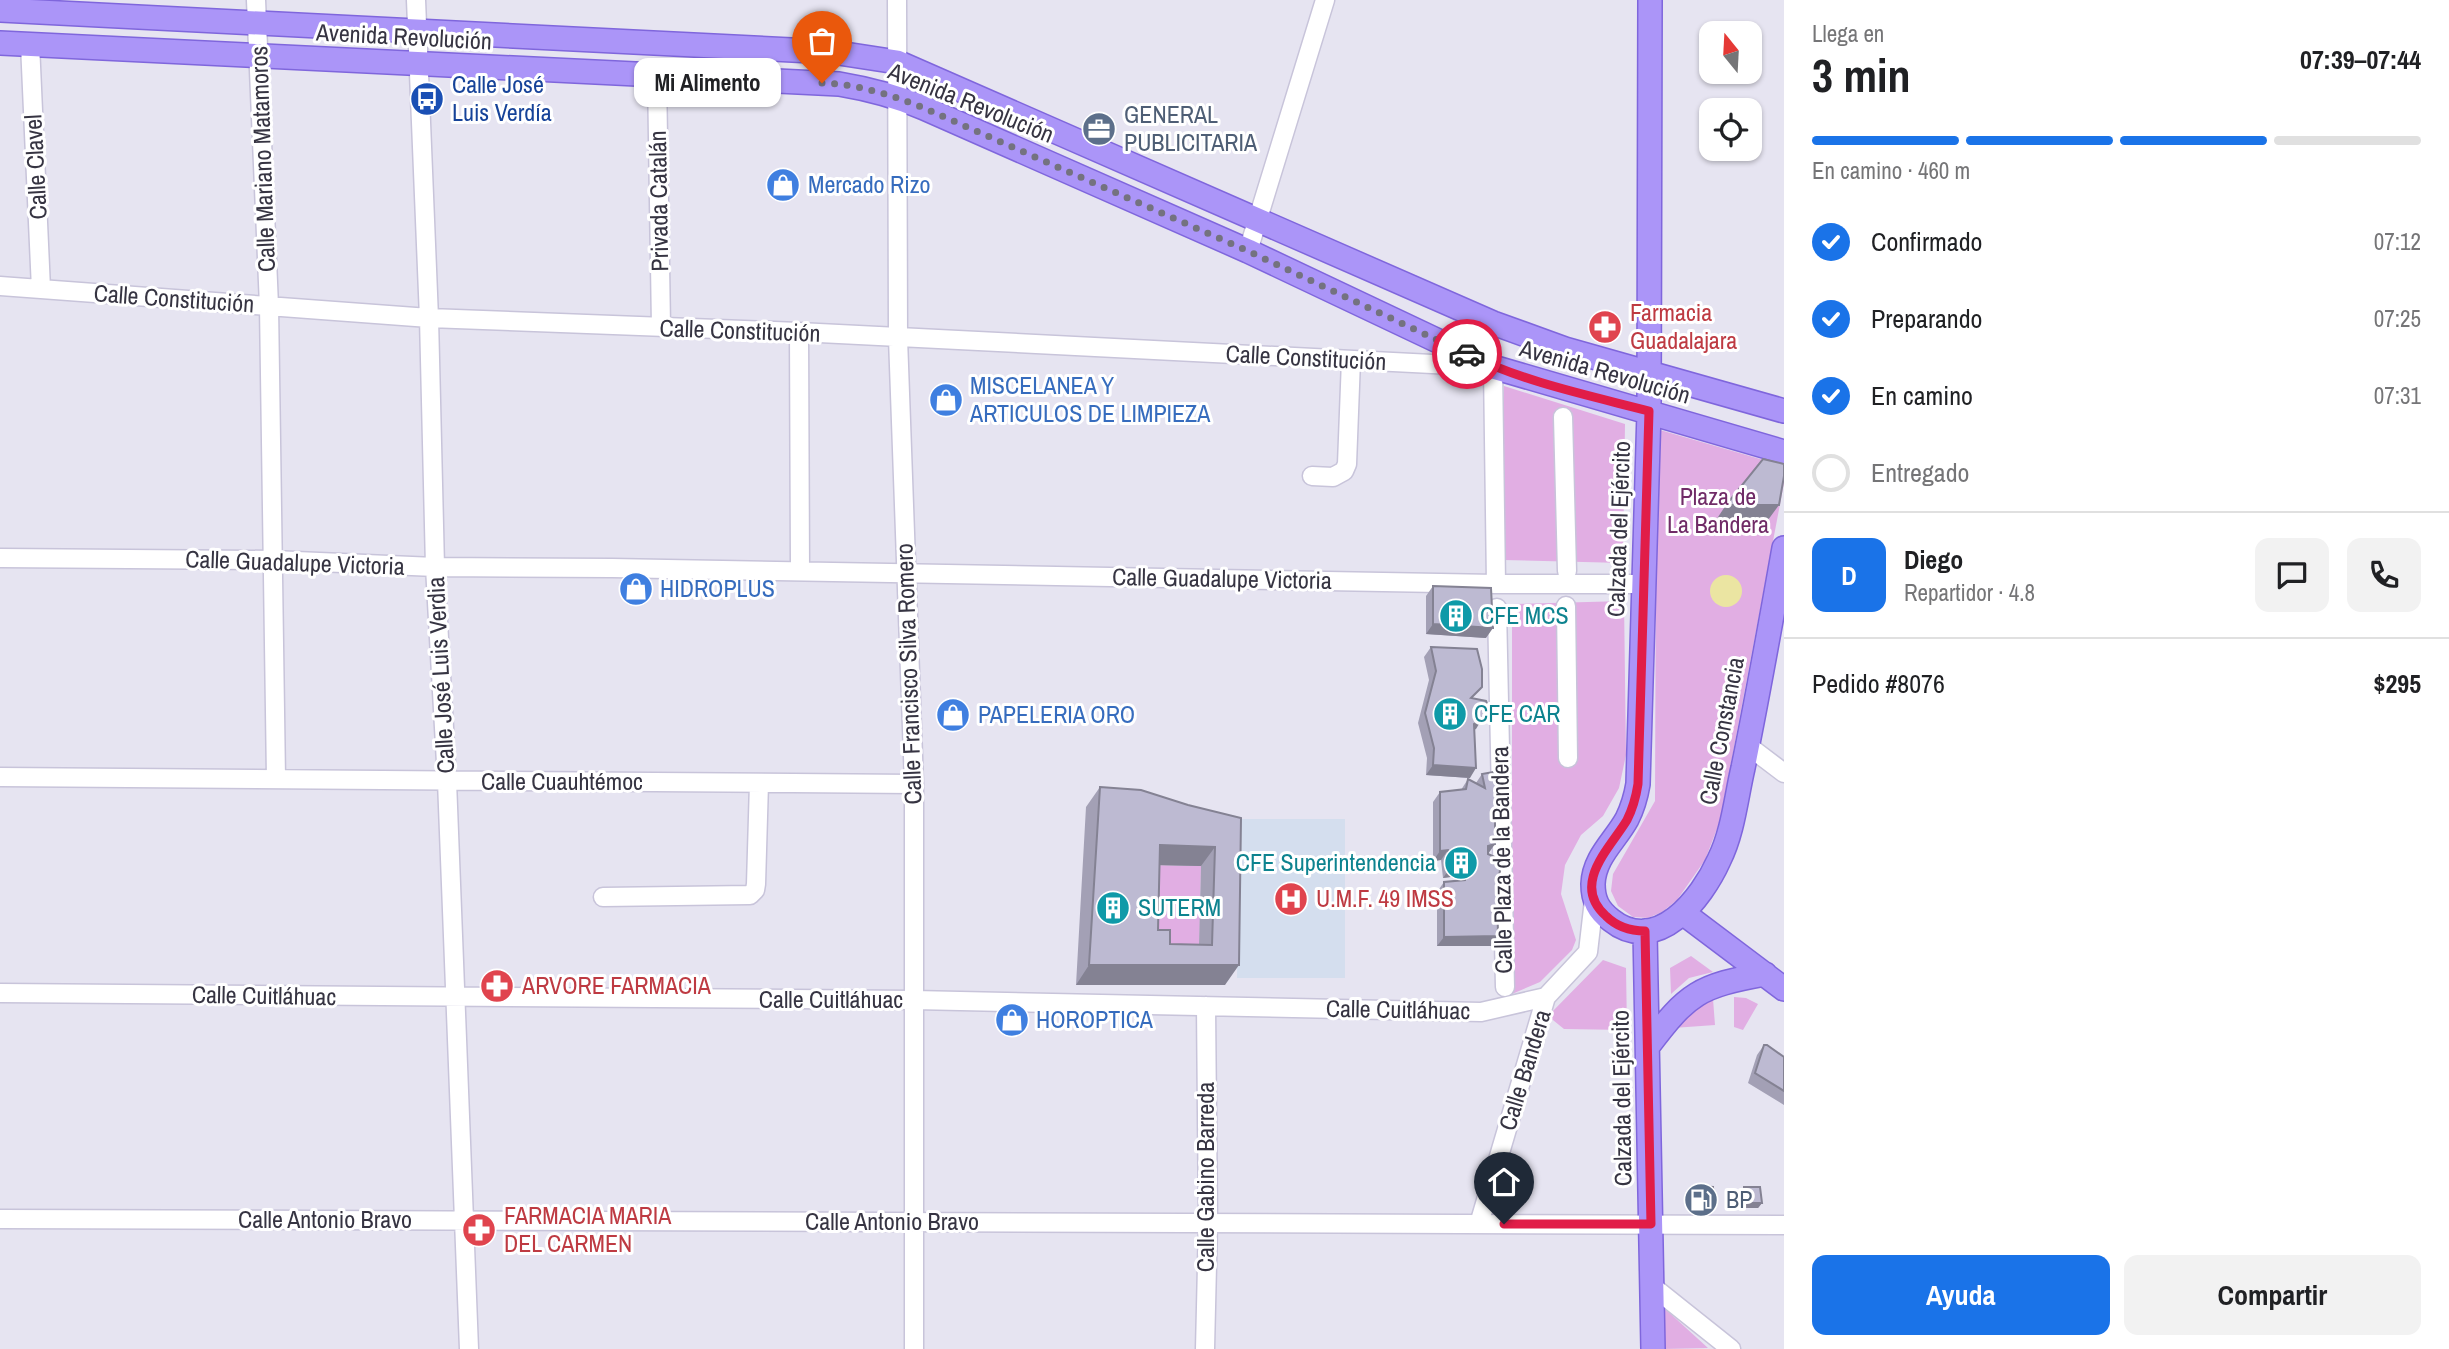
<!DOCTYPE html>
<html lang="es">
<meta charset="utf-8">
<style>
body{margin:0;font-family:"Archivo Narrow",sans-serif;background:#f2f2f2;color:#202124;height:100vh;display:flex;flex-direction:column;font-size:26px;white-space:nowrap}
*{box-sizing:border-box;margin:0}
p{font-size:23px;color:#757577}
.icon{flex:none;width:38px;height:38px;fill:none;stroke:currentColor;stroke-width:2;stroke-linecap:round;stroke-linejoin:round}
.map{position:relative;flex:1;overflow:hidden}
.panel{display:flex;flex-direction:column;background:#fff;width:665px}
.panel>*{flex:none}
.needle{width:46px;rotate:342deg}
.tools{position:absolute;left:1699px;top:21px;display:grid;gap:14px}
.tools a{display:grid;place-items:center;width:63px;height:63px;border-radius:14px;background:#fff;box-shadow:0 2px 5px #0004;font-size:35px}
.pin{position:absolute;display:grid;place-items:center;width:60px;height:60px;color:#fff;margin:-72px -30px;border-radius:50% 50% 50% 0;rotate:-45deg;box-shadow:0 0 7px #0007}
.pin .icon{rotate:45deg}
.courier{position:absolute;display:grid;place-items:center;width:70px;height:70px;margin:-35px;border:5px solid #e11d48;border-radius:50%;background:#fff;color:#222;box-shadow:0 2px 9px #0007}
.bubble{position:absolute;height:49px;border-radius:14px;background:#fff;box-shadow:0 2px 5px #0004;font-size:23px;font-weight:700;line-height:49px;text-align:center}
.headline em{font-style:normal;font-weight:700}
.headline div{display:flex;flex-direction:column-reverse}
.headline{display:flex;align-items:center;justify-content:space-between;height:119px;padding:0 28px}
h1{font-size:46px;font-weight:700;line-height:52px}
.bar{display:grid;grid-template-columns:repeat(4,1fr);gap:10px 7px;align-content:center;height:84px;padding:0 28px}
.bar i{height:9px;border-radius:5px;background:#e0e0e0}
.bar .selected{background:#1a73e8}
.bar p{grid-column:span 4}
.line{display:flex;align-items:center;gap:18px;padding:0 28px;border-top:2px solid #e0e0e0}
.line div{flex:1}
.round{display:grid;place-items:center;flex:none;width:74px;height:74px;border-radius:14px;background:#f2f2f2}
ol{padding:0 28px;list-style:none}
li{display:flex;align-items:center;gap:21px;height:77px}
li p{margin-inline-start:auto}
li .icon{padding:7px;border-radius:50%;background:#1a73e8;color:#fff;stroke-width:4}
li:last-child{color:#757577}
li i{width:38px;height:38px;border:4px solid #e0e0e0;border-radius:50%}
.action{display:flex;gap:14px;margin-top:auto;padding:14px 28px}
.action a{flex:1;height:80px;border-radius:14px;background:#1a73e8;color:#fff;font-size:28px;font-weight:700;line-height:80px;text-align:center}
.action a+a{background:#f2f2f2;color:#202124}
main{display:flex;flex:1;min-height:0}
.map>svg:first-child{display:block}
.medical{fill:#d4deee}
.green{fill:#e1aee3}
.water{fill:#ebe5a2}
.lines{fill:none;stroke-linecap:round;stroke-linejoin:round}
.minor-casing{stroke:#c8c4da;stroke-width:21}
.major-casing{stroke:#7f66dc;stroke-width:26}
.minor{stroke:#fff;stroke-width:18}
.major{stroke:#ab95f8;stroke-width:23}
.wall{fill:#a3a0b5;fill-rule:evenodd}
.shaded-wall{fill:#848293}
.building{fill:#bdbad2;stroke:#848293;stroke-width:2;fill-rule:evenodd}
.done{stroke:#74727f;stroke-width:7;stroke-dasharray:0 12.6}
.route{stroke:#e11d48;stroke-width:9}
.labels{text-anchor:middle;stroke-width:6;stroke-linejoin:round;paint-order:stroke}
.street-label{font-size:24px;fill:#363442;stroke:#fff}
.transit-label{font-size:24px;fill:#164399;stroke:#fff;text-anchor:start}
.service-label{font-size:24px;fill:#4e5e75;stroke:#fff;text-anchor:start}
.shop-label{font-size:24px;fill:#366cbe;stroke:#fff;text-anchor:start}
.health-label{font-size:24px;fill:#be3a42;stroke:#fff;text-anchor:start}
.park-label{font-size:24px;fill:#702b67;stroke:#fff}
.culture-label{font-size:24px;fill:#0d838f;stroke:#fff;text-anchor:start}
</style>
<main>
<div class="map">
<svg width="1784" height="1349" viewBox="0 0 1784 1349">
<rect width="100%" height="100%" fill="#e6e4f1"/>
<!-- medical -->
<path class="medical" d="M1238,819h107v159h-108z"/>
<!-- green -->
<path class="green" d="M1504,386l121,38 -2,139 -120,-3z
M1660,430l124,36v17l-64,338 -15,39 -28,40 -15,12 -14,6 -15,-1 -15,-11 -7,-15 2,-17 42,-73 1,-265z
M1624,601l2,154 -7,33 -16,28 -22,19 -16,30 -4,29 15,46 -4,10 -32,32 -28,12v-390z
M1147,865l54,1 -2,98 -43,-1z
M1691,956l22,16 -24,6 -18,16 -1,-26z
M1603,960l23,8 1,62 -63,-1 -16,-13z
M1734,997l12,1 12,6 -15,26 -9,-3z
M1713,999l2,26 -42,3 29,-27z
M1663,1307l45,41 -46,1z"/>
<!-- water -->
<path class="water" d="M1710 591a16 16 0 1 1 32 0a16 16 0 1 1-32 0Z"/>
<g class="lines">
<!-- minor casing -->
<g class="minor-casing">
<path id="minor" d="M256,0l13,306 7,473
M416,0l13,318 6,249 12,214 22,568
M897,0l1,338 16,446v565
M30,44l11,245
M657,75l4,252
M1248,251l77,-251
M0,286l429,32 370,14 653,33 28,-4
M799,332l1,239
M1493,367l3,217
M1563,417l4,154
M1312,476l21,1 11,-6 3,-7 4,-104
M0,558l273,2 162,7 177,1 884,16h148
M1566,606l2,152
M1497,608l8,379
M1747,745l37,28
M0,777l914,7
M603,897l147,-2 5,-5 1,-6 3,-101
M0,993l914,7 567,12 65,-15 42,-45 6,-52
M0,1219l1784,6
M1479,1224l67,-227
M1652,1286l79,63
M1205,1349l3,-126 -2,-217"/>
</g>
<!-- major casing -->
<g class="major-casing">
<path id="major" d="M1650,0l-1,411 -11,373c-2,12 -5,23 -11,35 -12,22 -33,38 -34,65 0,16 5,26 18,36 46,37 91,-22 108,-60 14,-28 17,-62 24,-92 15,-73 28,-147 41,-220
M0,10l832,42 65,10 596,261 72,26 219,62
M0,43l839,41c30,5 57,12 85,24l324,143 245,116 291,85
M1683,913l101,76
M1645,931l8,418
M1648,1046c40,-53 51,-60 117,-72"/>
</g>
<!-- minor -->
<use href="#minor" class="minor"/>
<!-- major -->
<use href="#major" class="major"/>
</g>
<!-- wall -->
<path class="wall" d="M1433,586l53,52 -60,-4v-38z
M1431,647l42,51 3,31h-2l-4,49 -44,-3 1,-17 -9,-35 11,-43 -5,-23z
M1482,774l13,15 -7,65 9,28 -6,64h-54v-54l7,-10 14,-2v-4l-15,2 -2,-18 -8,1v-59l7,-10 21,-2 7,-11 8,4z
M1100,787l141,31 -16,167h-149l10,-178zM1160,865l41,1 -2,79 -29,-1 -12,-14z
M1764,1045l20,12v48l-36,-22 9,-28z
M1696,1186l18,18 -4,5 -18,-2v-16z
M1744,1187l18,16 -4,5h-18v-16z"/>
<!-- shaded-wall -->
<path class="shaded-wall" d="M1726,505h53l-11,15h-52z
M1433,624l60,4 -7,10 -60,-4z
M1482,719l-6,10 -9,4 7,-9z
M1433,765l43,3 -6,10 -44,-3z
M1495,844l-7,10v-8z
M1160,845l55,2 -14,19 -54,-1z
M1448,850l-7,10 -8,1 7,-10z
M1465,866l-7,10 -15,2 7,-10z
M1498,936l-7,10h-54l7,-9z
M1089,965h150l-14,20h-149z
M1696,1203l18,1 -4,5 -18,-2z
M1744,1203h18l-4,5h-18z"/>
<!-- building -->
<path class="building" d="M1763,459l21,5v12l-5,29h-53z
M1433,586l58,2 2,40 -60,-4z
M1431,647l46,2 5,20v18l-11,11 15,3 3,7 -7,11 -8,5 2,44 -43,-3 1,-17 -9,-35 11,-42z
M1493,772l7,6 -5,11v55l-7,2v8l9,4 3,13 -3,11 1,54 -54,1v-55l21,-2v-14l-15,2 -2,-18 -8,1v-59l26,-3 2,-10 17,9 -3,-14z
M1100,787l41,3 47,15 53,13 -2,147h-150zM1160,845l55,2 -3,98 -42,-1v-14h-12z
M1764,1045h3l17,12v34l-29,-18z
M1696,1186l17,1 1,17 -18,-1z
M1744,1187h16l2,16h-18z"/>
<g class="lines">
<!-- done -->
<path class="done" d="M822,83c36,1 69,12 102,25l324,143 219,103"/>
<!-- route -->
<path class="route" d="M1467,354c57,28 120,41 182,57l-11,373c-2,13 -5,24 -11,36 -16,27 -57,64 -21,96 11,11 24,15 39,15l6,293h-147"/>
</g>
<!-- icons -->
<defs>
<g id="bus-disc" transform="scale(1.75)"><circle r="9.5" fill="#1a4fb4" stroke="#fff"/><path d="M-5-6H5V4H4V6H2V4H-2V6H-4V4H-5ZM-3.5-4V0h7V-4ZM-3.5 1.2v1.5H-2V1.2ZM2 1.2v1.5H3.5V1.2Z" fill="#fff"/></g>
<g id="office-disc" transform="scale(1.75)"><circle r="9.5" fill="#5c6f8a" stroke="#fff"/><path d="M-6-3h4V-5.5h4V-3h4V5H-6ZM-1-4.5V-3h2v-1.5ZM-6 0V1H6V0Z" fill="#fff"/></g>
<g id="shop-disc" transform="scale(1.75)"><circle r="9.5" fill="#3f7fe0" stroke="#fff"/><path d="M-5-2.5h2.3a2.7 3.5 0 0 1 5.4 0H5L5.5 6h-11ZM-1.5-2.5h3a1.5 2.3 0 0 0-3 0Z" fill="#fff"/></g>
<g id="pharmacy-disc" transform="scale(1.75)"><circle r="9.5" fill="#e0444e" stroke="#fff"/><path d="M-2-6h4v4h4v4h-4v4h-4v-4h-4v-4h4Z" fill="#fff"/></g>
<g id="building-disc" transform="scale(1.75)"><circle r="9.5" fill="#0f9aa8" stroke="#fff"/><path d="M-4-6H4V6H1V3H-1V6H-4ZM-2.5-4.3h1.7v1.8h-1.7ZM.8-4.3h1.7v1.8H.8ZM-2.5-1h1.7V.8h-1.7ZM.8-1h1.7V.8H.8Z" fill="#fff"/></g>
<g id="hospital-disc" transform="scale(1.75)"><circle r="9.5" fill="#e0444e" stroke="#fff"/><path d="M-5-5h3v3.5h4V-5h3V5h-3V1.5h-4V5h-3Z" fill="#fff"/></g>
<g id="fuel-disc" transform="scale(1.75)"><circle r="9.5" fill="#5c6f8a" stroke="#fff"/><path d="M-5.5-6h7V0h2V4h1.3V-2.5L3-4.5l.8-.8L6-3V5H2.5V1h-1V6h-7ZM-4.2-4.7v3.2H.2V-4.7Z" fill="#fff"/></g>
</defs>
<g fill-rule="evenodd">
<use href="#bus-disc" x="427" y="99"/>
<use href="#office-disc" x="1099" y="129"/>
<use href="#shop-disc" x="783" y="185"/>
<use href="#pharmacy-disc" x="1605" y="327"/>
<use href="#shop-disc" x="946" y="400"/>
<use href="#shop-disc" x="636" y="589"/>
<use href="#building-disc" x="1456" y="616"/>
<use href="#building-disc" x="1450" y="714"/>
<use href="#shop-disc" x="953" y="715"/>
<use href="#building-disc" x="1461" y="863"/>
<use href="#hospital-disc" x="1291" y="899"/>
<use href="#building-disc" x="1113" y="908"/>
<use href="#pharmacy-disc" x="497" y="986"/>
<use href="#shop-disc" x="1012" y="1020"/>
<use href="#fuel-disc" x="1701" y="1200"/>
<use href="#pharmacy-disc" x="479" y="1230"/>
</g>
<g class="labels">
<!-- street labels -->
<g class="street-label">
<text transform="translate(404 37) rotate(3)" y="8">Avenida Revolución</text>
<text transform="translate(971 103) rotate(22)" y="8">Avenida Revolución</text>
<text transform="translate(263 159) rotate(-92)" y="8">Calle Mariano Matamoros</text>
<text transform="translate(36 167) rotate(-93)" y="8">Calle Clavel</text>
<text transform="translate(659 201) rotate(-91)" y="8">Privada Catalán</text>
<text transform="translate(174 299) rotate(4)" y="8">Calle Constitución</text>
<text transform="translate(740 331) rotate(2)" y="8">Calle Constitución</text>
<text transform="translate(1306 358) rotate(3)" y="8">Calle Constitución</text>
<text transform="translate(1605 372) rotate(16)" y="8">Avenida Revolución</text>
<text transform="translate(1619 529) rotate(-88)" y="8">Calzada del Ejército</text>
<text transform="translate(295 563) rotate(2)" y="8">Calle Guadalupe Victoria</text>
<text transform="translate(1222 579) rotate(1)" y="8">Calle Guadalupe Victoria</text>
<text transform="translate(909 674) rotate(-92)" y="8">Calle Francisco Silva Romero</text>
<text transform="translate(441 675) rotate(-93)" y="8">Calle José Luis Verdia</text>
<text transform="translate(1722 731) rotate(-79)" y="8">Calle Constancia</text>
<text x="562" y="790">Calle Cuauhtémoc</text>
<text transform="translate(1502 860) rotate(-91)" y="8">Calle Plaza de la Bandera</text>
<text transform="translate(264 996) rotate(1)" y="8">Calle Cuitláhuac</text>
<text x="831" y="1008">Calle Cuitláhuac</text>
<text transform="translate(1398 1010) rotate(1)" y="8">Calle Cuitláhuac</text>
<text transform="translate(1525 1070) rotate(-73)" y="8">Calle Bandera</text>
<text transform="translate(1622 1098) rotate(-91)" y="8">Calzada del Ejército</text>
<text transform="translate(1206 1177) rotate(-90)" y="8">Calle Gabino Barreda</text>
<text x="325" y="1228">Calle Antonio Bravo</text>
<text x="892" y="1230">Calle Antonio Bravo</text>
</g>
<!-- transit labels -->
<g class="transit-label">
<text x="452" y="93">Calle José<tspan x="452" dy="28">Luis Verdía</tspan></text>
</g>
<!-- service labels -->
<g class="service-label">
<text x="1124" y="123">GENERAL<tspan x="1124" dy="28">PUBLICITARIA</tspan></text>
<text x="1726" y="1208">BP</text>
</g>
<!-- shop labels -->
<g class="shop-label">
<text x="808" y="193">Mercado Rizo</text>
<text x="970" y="394">MISCELANEA Y<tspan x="970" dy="28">ARTICULOS DE LIMPIEZA</tspan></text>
<text x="660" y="597">HIDROPLUS</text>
<text x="978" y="723">PAPELERIA ORO</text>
<text x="1036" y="1028">HOROPTICA</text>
</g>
<!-- health labels -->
<g class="health-label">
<text x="1630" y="321">Farmacia<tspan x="1630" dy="28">Guadalajara</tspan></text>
<text x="1316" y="907">U.M.F. 49 IMSS</text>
<text x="522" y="994">ARVORE FARMACIA</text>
<text x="504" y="1224">FARMACIA MARIA<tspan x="504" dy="28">DEL CARMEN</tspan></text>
</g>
<!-- park labels -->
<g class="park-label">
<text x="1718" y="505">Plaza de<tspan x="1718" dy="28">La Bandera</tspan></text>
</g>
<!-- culture labels -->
<g class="culture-label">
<text x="1480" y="624">CFE MCS</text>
<text x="1474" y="722">CFE CAR</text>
<text x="1436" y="871" text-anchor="end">CFE Superintendencia</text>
<text x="1138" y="916">SUTERM</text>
</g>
</g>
</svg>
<div class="tools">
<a><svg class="needle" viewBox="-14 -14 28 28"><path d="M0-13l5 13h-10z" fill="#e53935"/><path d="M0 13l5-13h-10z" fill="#757577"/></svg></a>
<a><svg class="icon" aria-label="locate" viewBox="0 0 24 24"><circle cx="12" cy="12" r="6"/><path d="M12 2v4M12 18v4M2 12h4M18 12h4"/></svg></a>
</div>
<div class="pin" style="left:822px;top:83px;background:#ea580c"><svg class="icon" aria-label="bag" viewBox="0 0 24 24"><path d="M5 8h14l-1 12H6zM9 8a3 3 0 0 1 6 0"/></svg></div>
<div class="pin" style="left:1504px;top:1224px;background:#1f2937"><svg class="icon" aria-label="home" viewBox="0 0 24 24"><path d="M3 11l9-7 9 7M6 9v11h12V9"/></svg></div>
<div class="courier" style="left:1467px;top:354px"><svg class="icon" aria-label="car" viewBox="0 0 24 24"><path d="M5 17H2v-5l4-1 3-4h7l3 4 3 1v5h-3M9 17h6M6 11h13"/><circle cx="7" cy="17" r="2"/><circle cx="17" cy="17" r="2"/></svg></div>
<div class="bubble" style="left:634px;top:58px;width:147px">Mi Alimento</div>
</div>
<section class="panel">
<div class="headline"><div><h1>3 min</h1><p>Llega en</p></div><em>07:39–07:44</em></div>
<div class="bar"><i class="selected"></i><i class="selected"></i><i class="selected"></i><i></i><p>En camino · 460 m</p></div>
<ol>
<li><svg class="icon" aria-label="check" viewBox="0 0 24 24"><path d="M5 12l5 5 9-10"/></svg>Confirmado<p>07:12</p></li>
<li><svg class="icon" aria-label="check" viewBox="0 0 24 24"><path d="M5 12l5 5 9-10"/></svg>Preparando<p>07:25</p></li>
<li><svg class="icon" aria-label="check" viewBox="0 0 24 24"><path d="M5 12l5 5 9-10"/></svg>En camino<p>07:31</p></li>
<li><i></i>Entregado</li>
</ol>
<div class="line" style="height:126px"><b class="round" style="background:#1a73e8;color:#fff">D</b><div><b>Diego</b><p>Repartidor · 4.8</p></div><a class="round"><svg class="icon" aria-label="chat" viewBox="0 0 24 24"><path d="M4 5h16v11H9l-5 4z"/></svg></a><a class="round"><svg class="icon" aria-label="phone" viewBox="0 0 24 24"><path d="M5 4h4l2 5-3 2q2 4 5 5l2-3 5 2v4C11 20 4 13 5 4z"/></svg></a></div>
<div class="line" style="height:91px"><div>Pedido #8076</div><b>$295</b></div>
<div class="action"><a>Ayuda</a><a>Compartir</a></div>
</section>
</main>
